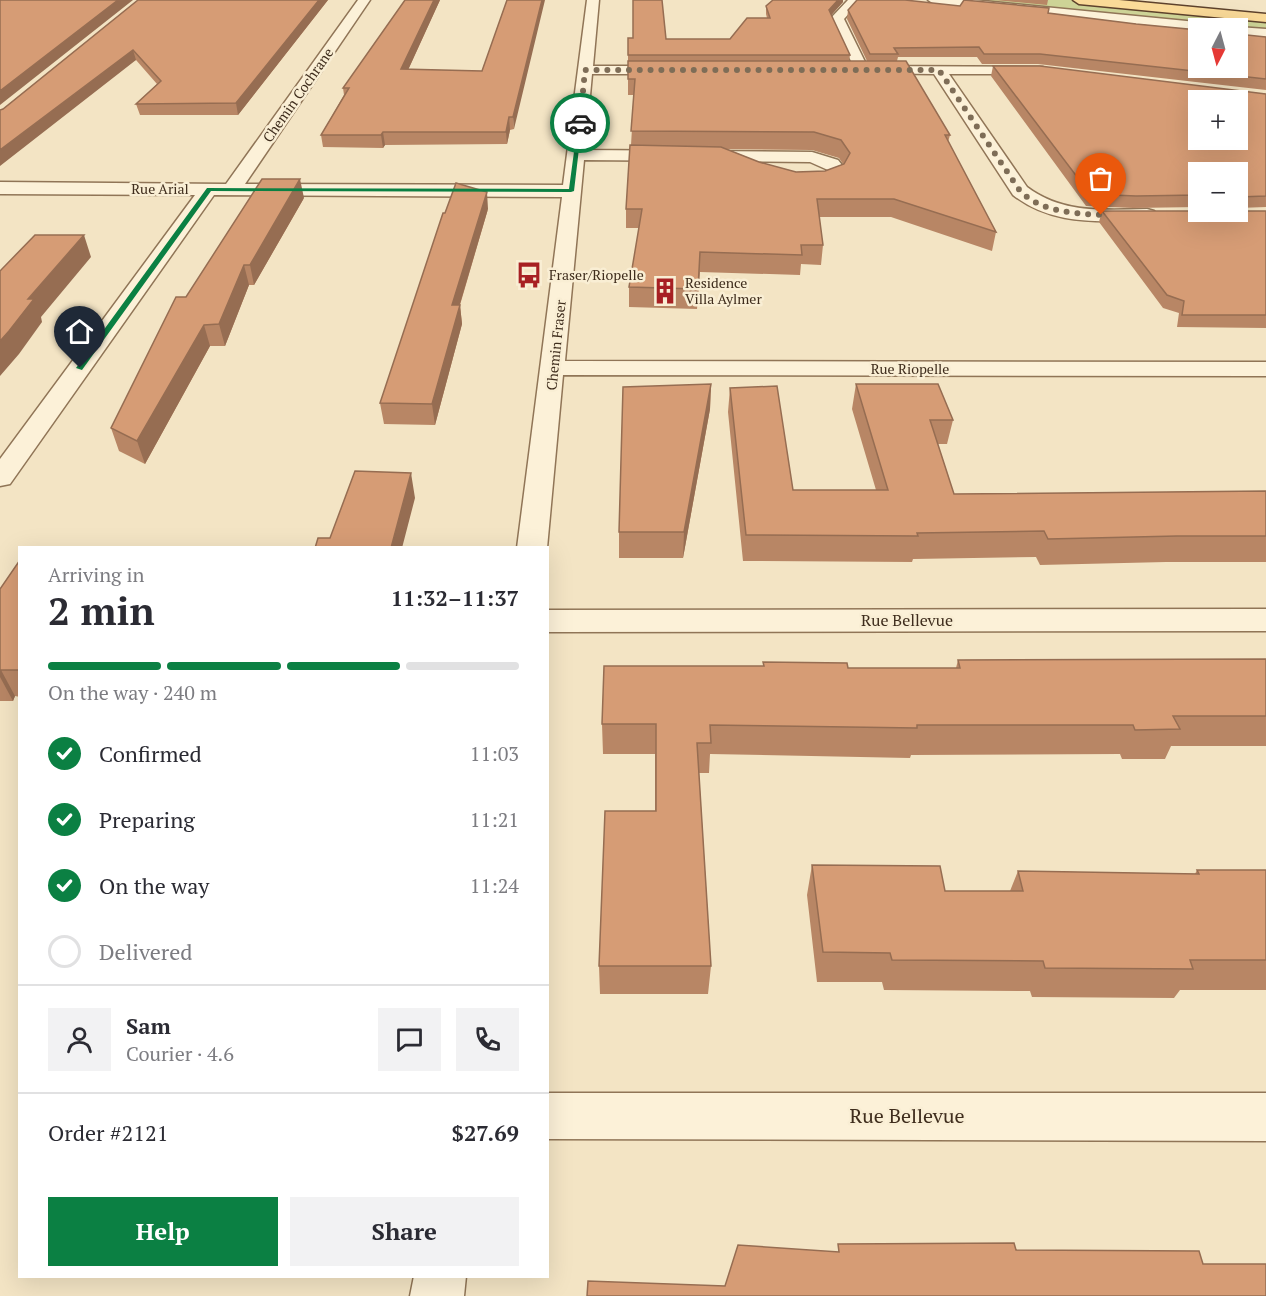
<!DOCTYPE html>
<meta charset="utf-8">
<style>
body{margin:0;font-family:"PT Serif",serif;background:#f2f2f3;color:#2b2b33;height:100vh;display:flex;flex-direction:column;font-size:22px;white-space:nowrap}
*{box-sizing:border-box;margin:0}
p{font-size:20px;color:#7c7c81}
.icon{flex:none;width:33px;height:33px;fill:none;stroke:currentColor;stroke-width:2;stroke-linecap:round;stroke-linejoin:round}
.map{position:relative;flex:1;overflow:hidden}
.details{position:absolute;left:18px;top:546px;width:531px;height:732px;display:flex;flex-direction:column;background:#fff;border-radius:0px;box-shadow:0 6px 24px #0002}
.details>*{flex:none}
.needle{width:39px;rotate:186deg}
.buttons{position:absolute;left:1188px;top:18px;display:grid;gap:12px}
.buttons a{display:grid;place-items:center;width:60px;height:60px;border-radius:0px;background:#fff;box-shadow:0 6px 24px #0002;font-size:30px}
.pin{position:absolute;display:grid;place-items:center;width:51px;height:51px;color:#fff;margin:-62px -26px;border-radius:50% 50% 50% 0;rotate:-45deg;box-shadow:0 0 6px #0007}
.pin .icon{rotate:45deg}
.courier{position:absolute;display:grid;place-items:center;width:60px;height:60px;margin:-30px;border:4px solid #0b8043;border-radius:50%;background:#fff;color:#222;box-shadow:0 2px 8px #0007}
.head em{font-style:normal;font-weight:600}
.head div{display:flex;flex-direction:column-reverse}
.head{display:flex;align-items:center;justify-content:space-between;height:102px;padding:0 30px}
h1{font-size:39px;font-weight:600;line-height:45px}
.bar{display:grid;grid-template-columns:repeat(4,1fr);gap:9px 6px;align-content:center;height:72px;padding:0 30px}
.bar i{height:8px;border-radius:4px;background:#e1e1e2}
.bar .current{background:#0b8043}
.bar p{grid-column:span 4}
.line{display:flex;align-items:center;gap:15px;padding:0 30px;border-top:2px solid #e1e1e2}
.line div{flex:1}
.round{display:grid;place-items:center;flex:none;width:63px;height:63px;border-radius:0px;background:#f2f2f3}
ol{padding:0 30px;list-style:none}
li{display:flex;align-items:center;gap:18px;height:66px}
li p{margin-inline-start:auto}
li .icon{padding:6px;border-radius:50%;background:#0b8043;color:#fff;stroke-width:4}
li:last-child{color:#7c7c81}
li i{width:33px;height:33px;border:3px solid #e1e1e2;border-radius:50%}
.primary-button{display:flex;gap:12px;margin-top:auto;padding:12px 30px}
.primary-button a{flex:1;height:69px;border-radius:0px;background:#0b8043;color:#fff;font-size:24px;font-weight:600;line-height:69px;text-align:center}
.primary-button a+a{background:#f2f2f3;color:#2b2b33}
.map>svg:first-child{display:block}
.green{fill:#cdd396}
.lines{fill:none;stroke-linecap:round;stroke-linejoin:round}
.minor-casing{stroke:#907557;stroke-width:3}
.major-casing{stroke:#5e422c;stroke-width:3}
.minor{fill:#fcf1d8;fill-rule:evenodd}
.major{fill:#fada98;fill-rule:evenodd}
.wall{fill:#b88665;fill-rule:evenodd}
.shaded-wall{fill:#966d52}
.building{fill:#d69c75;stroke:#966d52;stroke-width:1.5;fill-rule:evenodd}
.route{fill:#0b8043}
.done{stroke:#7e6d57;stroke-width:6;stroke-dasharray:0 10.8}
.labels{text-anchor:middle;stroke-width:5;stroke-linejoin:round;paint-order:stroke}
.far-street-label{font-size:14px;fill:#3f2d1d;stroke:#f9eed4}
.far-poi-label{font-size:14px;fill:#3f2d1d;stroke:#f9eed4;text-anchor:start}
.street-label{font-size:16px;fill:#3f2d1d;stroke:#f9eed4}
.near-street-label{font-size:20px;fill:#3f2d1d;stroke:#f9eed4}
</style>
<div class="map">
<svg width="1266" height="1296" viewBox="0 0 1266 1296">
<rect width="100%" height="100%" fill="#f3e4c4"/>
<!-- green -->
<path class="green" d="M934,0h145l187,18v15l-28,-2v-3h-21z"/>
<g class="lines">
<!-- minor casing -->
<g class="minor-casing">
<path id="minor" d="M358,0h12l-125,184 318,1 24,-185h12l-6,66h79l7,4 -7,4h-80l-7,76 227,2 26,8 8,10c-6,19 -35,21 -53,17l-2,-4 2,-4 30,-3 5,-6 -18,-8 -226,-2 -19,201 701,1v14l-703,-1 -16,173h-30l45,-351 -348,-2 -204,289 -10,2v-27l195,-264 -195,-1v-12l226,2z
M848,0h13l-17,19 23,47 176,1 2,3 -7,4h-89l78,113c36,27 77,23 120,22l7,2 3,4 -3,4c-11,3 -22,2 -33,2 -39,1 -76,-1 -108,-26l-79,-121 -77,-1 -27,-54z
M928,0h45l244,24 7,4 -26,2 -264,-26z
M1238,27l28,2v8l-28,-2v-7h-5z
M1266,609v22l-718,1v-22z
M548,1093h718v48l-718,-2z
M414,1276h52l-2,20h-54z"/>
</g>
<!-- major casing -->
<g class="major-casing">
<path id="major" d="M1073,0h46l147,14v8l-187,-18z"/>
</g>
<!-- minor -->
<use href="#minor" class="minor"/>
<!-- major -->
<use href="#major" class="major"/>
</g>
<!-- wall -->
<path class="wall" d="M138,0h190l-90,115h-98l-4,-11 21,-20 -21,-24 -133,49z
M405,0h35l-32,70 74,1 25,-71 7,129 -4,1 -3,14 -122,1 -2,3 -60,-1 -2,-12 23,-40 -1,-7z
M773,0h70v2l-12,13 19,40 -1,6h18l-20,-42 1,-9 112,-4 88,7 88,11 130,13v53l-228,-26h-56l-5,-7h-79l-1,4 53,74 -2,7 48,90 -4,19 -101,-34h-72l4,28 -2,20 -20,-1 -1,11 -100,-3 -3,37 -68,-2v-20l10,-59h-13v-19l5,-64 3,-50h-6v-57l38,1h64l37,-21 -1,-4v-8zM727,149l85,1 27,8 4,6 -18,7 -29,1 -37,-10z
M995,0h53l-1,5z
M993,66l273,28v113l-28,1v-36h-40v35l-65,1 -47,-2 -95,-130z
M304,198l-50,87h-5l-24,61h-15l-65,118 -26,-13 -8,-23 75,-131z
M488,209l-28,96 2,19 -27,101 -51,-1 -4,-21z
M1102,211h164v117l-89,-1 2,-14 -16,-5 -64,-86z
M711,384l-1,25 -27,149h-64v-26z
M856,384l97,36 -6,24h-9l16,50 312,-3v71h-100l-126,3 -4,-8 -123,2 -1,3 -169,-1 -15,-149 2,-24 63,102h83l-24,-81z
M20,560v137l-5,-1 -2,5h-13v-112z
M1266,659v87h-95l-6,13h-43l-2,-5 -209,1 -1,3 -200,-4 -1,19h-10l12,193 -3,28h-108l-1,-28 56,-155v-57h-52l-1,-30 161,-58v-4l85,6h108l2,-8z
M812,865l133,26h65l8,-20 177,3 2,-4h69v120h-86l-6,8 -142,-1 -2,-6 -146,-1 -2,-8h-65l-10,-87z"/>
<!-- shaded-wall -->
<path class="shaded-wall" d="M118,0h15l-133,105v-14z
M319,0h9l-90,115 -2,-12z
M434,0h6l-37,81 -2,-12z
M542,0h3l-31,129 -1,-12z
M838,0h5v2l-15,17 1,-9z
M133,50l3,10 -136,106v-16z
M509,117l1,13 -3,14 -1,-12z
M383,132l2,13 -2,3 -2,-13z
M300,179l4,19 -50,87 -4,-20z
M487,192l1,17 -34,115 -2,-19z
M84,235l7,22 -50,60 1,5 -23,32 -19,22v-35l28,-42z
M244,265l5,20 -24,61 -6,-22z
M460,305l2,19 -27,101 -3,-21z
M204,325l6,21 -65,118 -8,-23z
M711,384l-1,25 -27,149 1,-26z
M411,473l4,25 -13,50h-11z
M1,670l14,26 -2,5 -13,-24v-5z"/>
<!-- building -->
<path class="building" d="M0,0h118l-118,91z
M138,0h181l-83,103 -100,1 25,-23 -28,-31 -133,100v-40l3,-1z
M405,0h29l-33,69 81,2 25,-71h35l-29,117h-4l-3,15h-123l-2,3h-60l28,-47h-6z
M633,0h29l4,39h64l17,-21h23l-4,-12 7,-6h65l-9,10 21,45h-222v-17h5z
M857,0h48l55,6 4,-6 85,8 -1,5 88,11 62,6v38h40v-34l28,3v42l-226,-25h-56l-5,-7 -85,1 4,6h-28l-22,-44z
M628,61h278l44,74h-5l51,97 -102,-33h-77l6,46h-22l1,10 -102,-3 -2,37 -69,-2 13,-78h-16l4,-64 91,2 38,15 37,10 29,-1 19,-7 6,-11 -9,-13 -27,-8 -183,-1 4,-52h-7z
M993,66h47l226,28v102l-28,1v-25h-40v23l-62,1 -46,-2zM1198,100h40v40h-40z
M262,179h38l-50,86h-6l-25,59 -15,1 -67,116 -26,-13 65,-131h10z
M456,183l31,9 -35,113h8l-28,99 -52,-1 63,-190h2z
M1102,211h164v104h-84l2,-14 -17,-6z
M35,235h49l-56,64h6l-25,32 -9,10v-70z
M711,384l-27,148h-65l4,-145z
M856,384h82l15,36h-23l24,74 312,-3v45h-89l-129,3 -4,-8 -127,2 1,3 -172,-1 -16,-147 47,-2 16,104h95z
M355,471l56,2 -20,75h-76l3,-10h12z
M20,560v110h-19l-1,2v-83z
M1266,659v57h-93l7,13 -45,1 -2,-5h-216v3l-207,-3 1,18h-14l14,223h-112l6,-155h51v-87h-54l2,-58h160l-1,-4 84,1 1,5h112l-2,-8z
M812,865l128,1 5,25h78l-5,-20 181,3 -2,-4h69v90h-76l3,9 -148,-1 -2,-7 -151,-1 -2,-7 -67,-1z
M1014,1243l2,7 183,1 4,13h63v32h-679l1,-15 137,5 13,-41 101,7 -1,-8z"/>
<!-- route -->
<path class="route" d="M578,122l4,1 -8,68 -3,1 -360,-1 -129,179 -6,-2 131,-180 362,1z"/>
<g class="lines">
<!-- done -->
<path class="done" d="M580,123l5,-53h354l81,121c22,21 51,22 81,24"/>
</g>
<!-- icons -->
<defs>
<g id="bus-bare" transform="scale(2.07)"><path d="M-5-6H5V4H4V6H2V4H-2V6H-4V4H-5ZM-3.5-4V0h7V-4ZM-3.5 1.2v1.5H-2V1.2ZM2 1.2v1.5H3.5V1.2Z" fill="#a72023" stroke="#f9eed4" stroke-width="2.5" paint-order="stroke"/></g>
<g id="building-bare" transform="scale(2.07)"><path d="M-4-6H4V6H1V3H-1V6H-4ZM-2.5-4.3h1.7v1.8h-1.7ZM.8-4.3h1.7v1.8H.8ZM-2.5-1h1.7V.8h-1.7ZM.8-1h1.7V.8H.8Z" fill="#a72023" stroke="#f9eed4" stroke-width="2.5" paint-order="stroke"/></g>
</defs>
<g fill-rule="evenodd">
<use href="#bus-bare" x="529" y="275"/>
<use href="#building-bare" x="665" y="291"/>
</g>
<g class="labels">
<!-- far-street labels -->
<g class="far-street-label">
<text transform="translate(298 95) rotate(-55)" y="5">Chemin Cochrane</text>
<text x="160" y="194">Rue Arial</text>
<text transform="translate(556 345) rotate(-84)" y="5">Chemin Fraser</text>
<text x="910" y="374">Rue Riopelle</text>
</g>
<!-- far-poi labels -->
<g class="far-poi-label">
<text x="549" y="280">Fraser/Riopelle</text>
<text x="685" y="288">Residence<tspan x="685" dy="16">Villa Aylmer</tspan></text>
</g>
<!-- street labels -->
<g class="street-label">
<text x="907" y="626">Rue Bellevue</text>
</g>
<!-- near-street labels -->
<g class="near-street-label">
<text x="907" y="1123">Rue Bellevue</text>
</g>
</g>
</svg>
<div class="buttons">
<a><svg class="needle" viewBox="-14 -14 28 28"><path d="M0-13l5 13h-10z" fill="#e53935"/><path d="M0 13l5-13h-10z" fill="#7c7c81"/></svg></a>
<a>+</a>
<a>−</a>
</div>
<div class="pin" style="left:1101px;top:215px;background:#ea580c"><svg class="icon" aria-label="bag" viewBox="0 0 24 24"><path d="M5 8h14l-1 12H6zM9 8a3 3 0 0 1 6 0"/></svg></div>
<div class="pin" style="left:80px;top:368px;background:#1f2937"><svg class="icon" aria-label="home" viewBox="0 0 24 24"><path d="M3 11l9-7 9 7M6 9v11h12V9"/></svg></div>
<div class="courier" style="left:580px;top:123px"><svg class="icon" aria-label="car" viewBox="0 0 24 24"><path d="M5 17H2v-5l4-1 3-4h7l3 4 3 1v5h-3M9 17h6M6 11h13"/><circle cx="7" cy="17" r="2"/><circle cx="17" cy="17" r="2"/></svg></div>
<section class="details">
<div class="head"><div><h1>2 min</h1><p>Arriving in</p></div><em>11:32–11:37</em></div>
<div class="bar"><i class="current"></i><i class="current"></i><i class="current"></i><i></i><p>On the way · 240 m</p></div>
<ol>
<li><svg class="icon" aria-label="check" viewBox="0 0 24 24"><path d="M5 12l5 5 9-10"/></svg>Confirmed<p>11:03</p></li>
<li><svg class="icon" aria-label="check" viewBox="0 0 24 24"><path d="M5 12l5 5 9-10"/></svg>Preparing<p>11:21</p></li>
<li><svg class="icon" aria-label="check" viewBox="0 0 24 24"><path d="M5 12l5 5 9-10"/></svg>On the way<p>11:24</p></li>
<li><i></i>Delivered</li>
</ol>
<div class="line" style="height:108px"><a class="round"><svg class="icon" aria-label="person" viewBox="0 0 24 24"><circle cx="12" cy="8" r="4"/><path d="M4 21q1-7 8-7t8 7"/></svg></a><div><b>Sam</b><p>Courier · 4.6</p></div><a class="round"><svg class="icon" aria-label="chat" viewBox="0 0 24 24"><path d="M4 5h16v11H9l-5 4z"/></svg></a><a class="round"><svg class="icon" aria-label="phone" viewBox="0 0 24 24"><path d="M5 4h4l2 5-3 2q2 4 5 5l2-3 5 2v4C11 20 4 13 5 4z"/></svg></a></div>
<div class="line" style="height:78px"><div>Order #2121</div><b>$27.69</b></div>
<div class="primary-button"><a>Help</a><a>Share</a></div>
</section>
</div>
